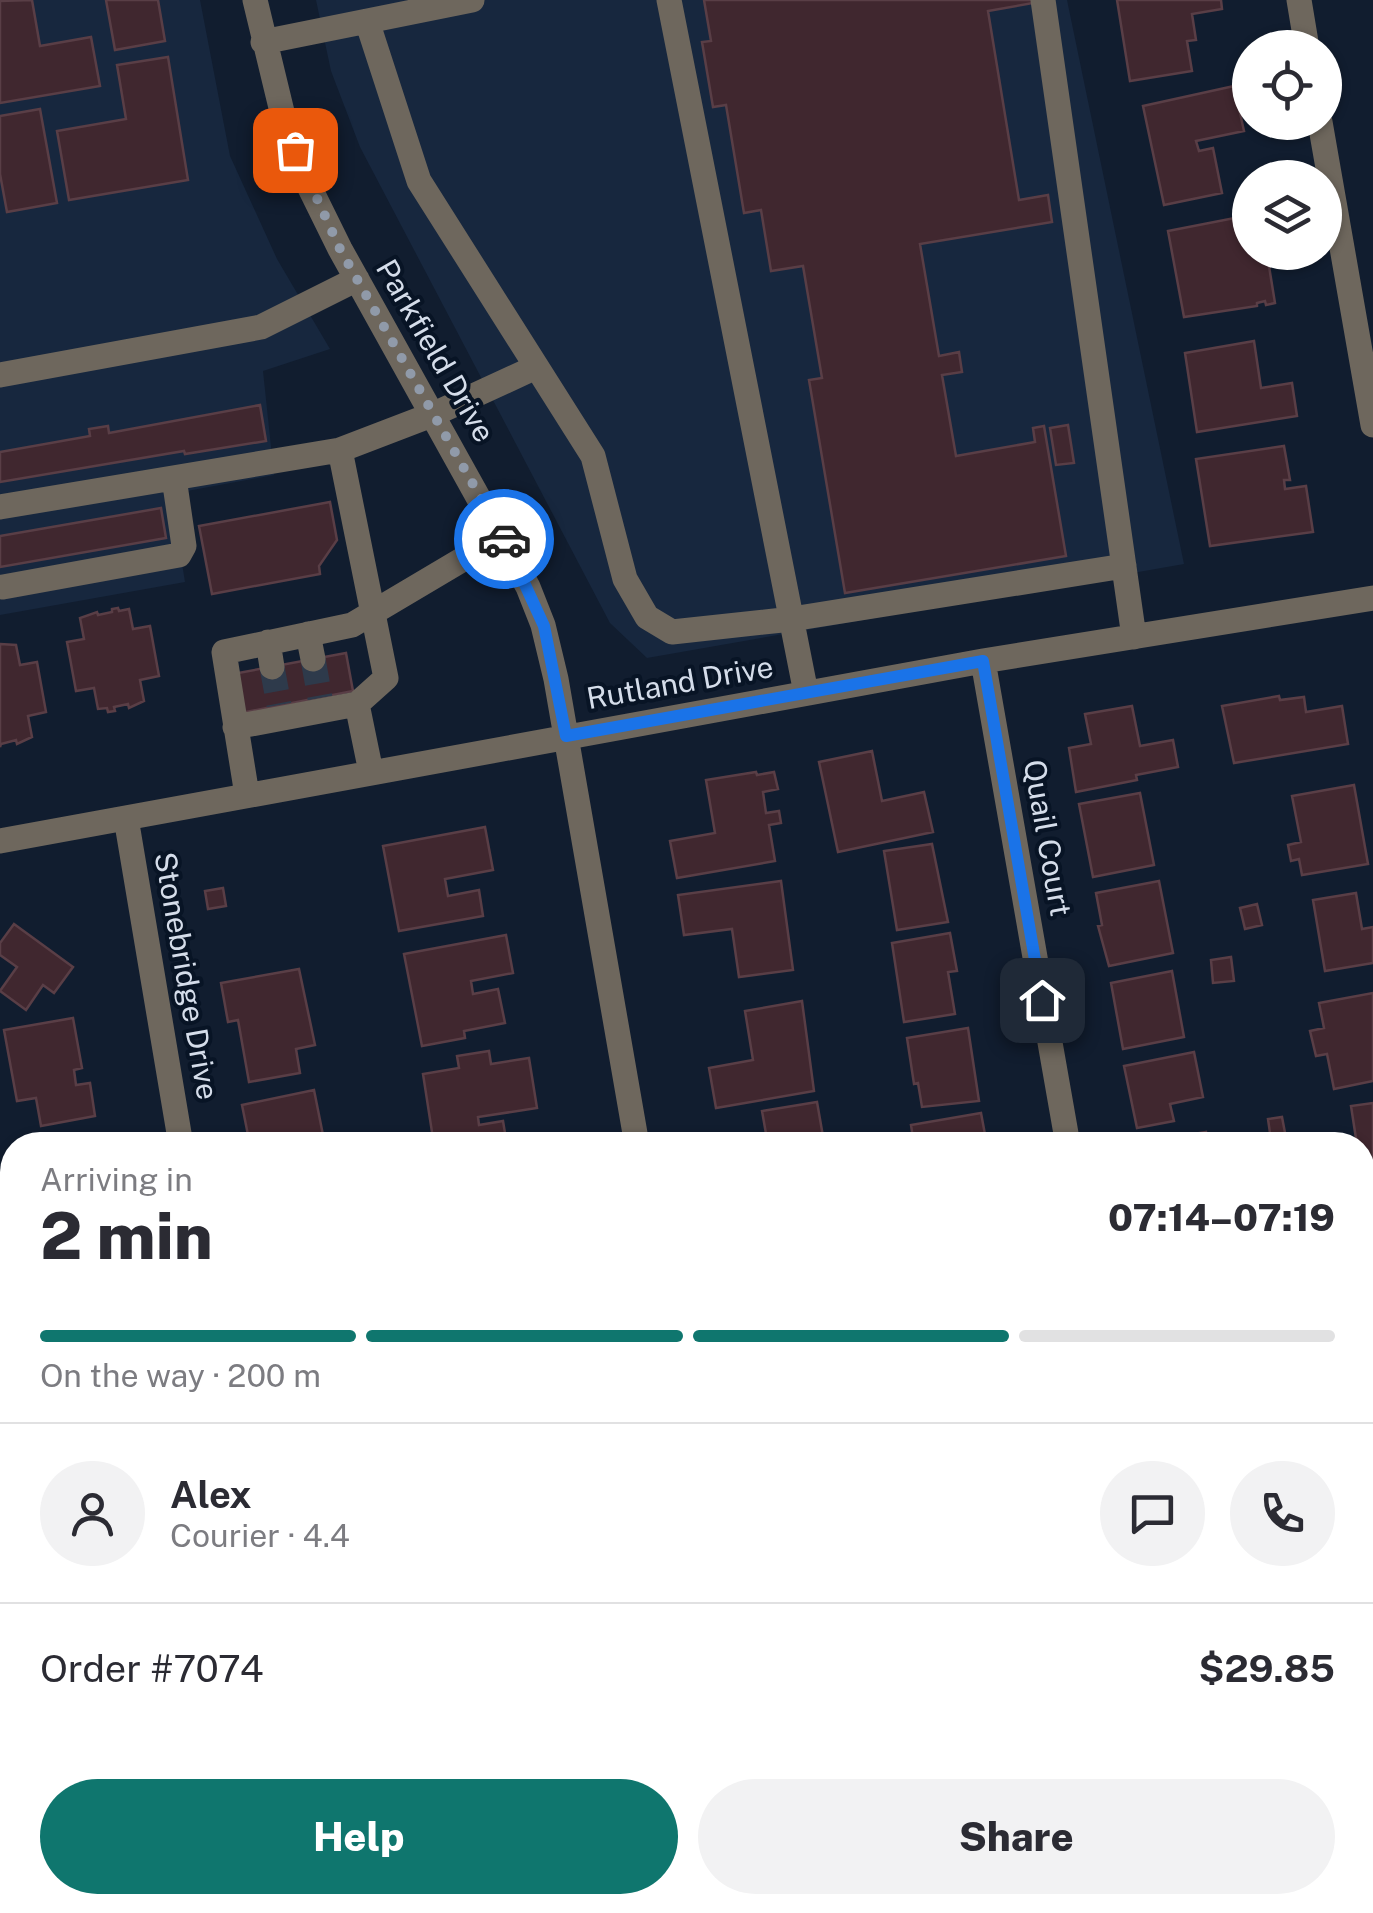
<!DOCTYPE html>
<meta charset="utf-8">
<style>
body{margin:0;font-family:"Public Sans",sans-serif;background:#f2f2f3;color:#2b2b33;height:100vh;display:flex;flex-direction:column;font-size:38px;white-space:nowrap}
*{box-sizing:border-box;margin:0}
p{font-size:32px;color:#7c7c81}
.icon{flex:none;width:55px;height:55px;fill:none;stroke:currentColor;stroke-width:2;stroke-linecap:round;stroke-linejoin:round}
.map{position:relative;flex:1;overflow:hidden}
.panel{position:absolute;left:0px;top:1132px;width:1375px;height:782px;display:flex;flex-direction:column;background:#fff;border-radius:40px 40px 0 0;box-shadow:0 2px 8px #0004}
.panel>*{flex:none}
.buttons{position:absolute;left:1232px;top:30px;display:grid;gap:20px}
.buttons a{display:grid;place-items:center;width:110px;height:110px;border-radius:50%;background:#fff;box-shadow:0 2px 8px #0004;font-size:50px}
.pin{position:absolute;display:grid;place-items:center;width:85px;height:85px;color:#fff;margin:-42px;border-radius:20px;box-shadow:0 5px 15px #0006}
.courier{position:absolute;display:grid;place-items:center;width:100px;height:100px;margin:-50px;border:8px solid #1a73e8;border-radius:50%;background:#fff;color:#222;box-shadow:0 2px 12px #0007}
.head em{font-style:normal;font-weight:800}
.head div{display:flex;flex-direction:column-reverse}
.head{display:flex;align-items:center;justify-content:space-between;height:170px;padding:0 40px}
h1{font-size:65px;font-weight:800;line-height:75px}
.bar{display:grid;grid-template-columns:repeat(4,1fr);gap:15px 10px;align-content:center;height:120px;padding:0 40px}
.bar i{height:12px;border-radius:8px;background:#e1e1e2}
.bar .active{background:#0f766e}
.bar p{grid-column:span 4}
.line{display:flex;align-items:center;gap:25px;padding:0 40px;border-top:2px solid #e1e1e2}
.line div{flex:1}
.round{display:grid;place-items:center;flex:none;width:105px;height:105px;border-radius:52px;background:#f2f2f3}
.cta{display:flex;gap:20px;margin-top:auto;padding:20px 40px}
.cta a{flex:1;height:115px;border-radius:60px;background:#0f766e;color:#fff;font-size:40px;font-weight:800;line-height:115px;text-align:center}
.cta a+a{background:#f2f2f3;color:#2b2b33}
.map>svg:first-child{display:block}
.built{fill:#17273e}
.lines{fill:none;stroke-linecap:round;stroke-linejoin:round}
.river{stroke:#00070c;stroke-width:60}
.building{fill:#40272f;stroke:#593e46;stroke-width:2.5}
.minor-tunnel{stroke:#2e3a4b;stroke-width:25;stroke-dasharray:25 12;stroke-linecap:butt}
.minor{stroke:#6e675d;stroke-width:25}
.done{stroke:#909aa9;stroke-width:10;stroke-dasharray:0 18}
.route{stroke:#1a73e8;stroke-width:12}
.labels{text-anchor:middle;stroke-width:8;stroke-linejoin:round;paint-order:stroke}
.street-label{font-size:30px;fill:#d5ddea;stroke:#081425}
</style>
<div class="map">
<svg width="1373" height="1913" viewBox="0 0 1373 1913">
<rect width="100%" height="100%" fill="#111d2f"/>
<!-- built -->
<path class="built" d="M0,0h200l30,156 47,103 53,90 -67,22 11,104 -103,19 14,88 -185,33z
M316,0h751l117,564 -537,94 -37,-35 -250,-476 -29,-76z"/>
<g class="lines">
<!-- river -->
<path class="river" d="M0,1691l12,8
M419,1902l23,11"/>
</g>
<!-- building -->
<path class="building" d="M32,0l8,46 51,-9 9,49 -100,17v-102z
M106,0h52l7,41 -50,9z
M704,0h329v3l-45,8 31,189 29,-5 4,27 -132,22 19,112 20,-4 3,20 -20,3 14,81 79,-14 -2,-14 11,-2 22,130 -221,37 -36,-213 13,-2 -19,-112 -32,5 -10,-61 -17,3 -18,-108 -13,2 -11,-65 9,-1z
M1117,0h104l1,9 -30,5 4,26 -9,1 5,30 -62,10z
M168,57l20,123 -119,20 -12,-69 69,-12 -9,-54z
M1234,86l10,45 -48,10 3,10 14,-3 9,45 -58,12 -21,-99z
M40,109l17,94 -50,9 -7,-38v-58z
M1250,215v37l17,2 8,49 -9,2 -1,-4 -8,2v3l-73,11 -16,-86z
M1254,341l7,47 31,-5 5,33 -100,16 -12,-79z
M260,405l6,36 -81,13 -1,-3 -184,31v-30l90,-16 -1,-7 19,-3 1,7z
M1068,425l6,38 -18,2 -6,-37z
M1284,446l6,34h-6l1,9 21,-3 7,46 -103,14 -14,-87z
M330,502l7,38 -18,26 1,8 -108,20 -13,-68z
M161,508l5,30 -166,29v-31z
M118,608l1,3 10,-2 4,20 17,-3 9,50 -19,4 4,21 -15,7 -1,-4 -14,3 1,4 -7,1 -1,-4 -9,1 -4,-21 -18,3 -9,-49 17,-3 -4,-21 17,-6 1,3 14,-3v-3z
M0,644l16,1 4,20 17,-3 9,50 -18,4 4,21 -15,7 -1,-4 -15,4 -1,3z
M346,653l7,38 -112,22 -8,-39z
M1279,696l1,4 24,-3 2,15 36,-6 6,38 -114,19 -12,-57z
M1132,706l8,40 33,-6 5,27 -42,8 1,5 -61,12 -7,-44 22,-4 -6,-30z
M872,751l10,50 42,-9 9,40 -95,20 -19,-90z
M756,772l1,3 17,-3 4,17 -15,3 3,21 13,-2 2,12 -12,2 6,36 -98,17 -7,-37 45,-8 -9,-53z
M1354,785l14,79 -66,11 -3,-16 -8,2 -3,-16 13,-3 -9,-46z
M1140,793l14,72 -61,12 -14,-73z
M485,827l8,43 -48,9 3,17 31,-6 4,26 -84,15 -16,-85z
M932,844l16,78 -51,8 -13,-79z
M781,881l12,89 -54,7 -7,-48 -48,6 -6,-40z
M1159,881l14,72 -64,13 -11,-40 4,-1 -6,-32z
M223,888l3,18 -18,3 -3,-18z
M1356,893l6,36 11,-2v36l-48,8 -12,-71z
M1257,904l5,21 -17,4 -5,-21z
M14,924l59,43 -19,26 -11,-8 -17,25 -26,-19 17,-24 -17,-12v-12z
M950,933l7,38 -9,1 7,42 -51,8 -12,-79z
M506,935l7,38 -42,8 2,13 25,-5 7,34 -41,8 1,7 -43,8 -18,-92z
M1231,957l3,24 -21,2 -2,-23z
M299,969l16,76 -19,4 4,24 -51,9 -11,-62 -10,2 -7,-39z
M1172,971l12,66 -61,12 -12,-66z
M1373,993v88l-39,8 -7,-35 -11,2 -6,-25 14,-3 -5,-25z
M802,1001l12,90 -98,17 -7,-40 44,-8 -8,-49z
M73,1018l9,50 -8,2 2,15 14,-2 5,33 -54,10 -5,-28 -19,3 -13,-71z
M968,1028l11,73 -57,6 -4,-24 -4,1 -7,-46z
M489,1051l2,13 38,-6 8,50 -59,9 1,8 24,-4 4,24h-73l-11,-71 36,-6 -2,-12z
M1194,1052l9,45 -33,7 4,17 -37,7 -13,-62z
M314,1090l11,55h-75l-8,-40z
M817,1102l7,40 14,-2 1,5h-71l-6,-34z
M1373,1103v88l-9,1 -2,-47h-5l-6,-39z
M981,1113l6,32h-73l-3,-20z
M1282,1117l4,21 -15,2 -3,-21z
M1206,1132l2,13h-63v-3z
M97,1134l1,11h-63z
M1373,1208v88l-9,1 -2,-52 4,-1 -4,-34z
M133,1902h82l1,4 6,-1 2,8h-93l-2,-7z
M552,1902h120l1,7 -6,1v3h-83l-1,-4 -28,4z
M827,1902h80l2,11h-80z
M924,1902h76l2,11h-76z"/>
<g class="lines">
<!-- minor-tunnel -->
<path class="minor-tunnel" d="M313,659l7,39
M272,667l7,38"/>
<!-- minor -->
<path class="minor" d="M255,0l29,120 22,60 34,69 188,338 15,38 13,54 81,466
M669,0l137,693
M1043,0l91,637
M1299,0l8,48
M367,21l52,160 174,275 32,123 22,38 25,15 120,-13 332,-53
M263,42l209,-42
M1320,122l53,303
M0,375l261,-48 96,-48
M340,450l46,228 -29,26 14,68
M0,507l340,-57 94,-36 102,-47
M3,587l176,-32 5,-9 -10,-68
M308,634l5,25
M268,642l4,25
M983,661l85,484
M235,727l122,-23
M247,795l-23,-143 128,-27 150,-89
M126,818l55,327
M0,841l983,-180 390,-63
M1362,1692l11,-2
M764,1902l1,11
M1342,1902l2,11"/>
</g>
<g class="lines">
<!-- done -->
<path class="done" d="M295,150l45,99 164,290"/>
<!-- route -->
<path class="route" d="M504,539l40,87 22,110 417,-75 59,339"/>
</g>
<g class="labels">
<!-- street labels -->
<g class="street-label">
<text transform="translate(435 351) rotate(60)" y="10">Parkfield Drive</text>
<text transform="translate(680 683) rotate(-10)" y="10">Rutland Drive</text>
<text transform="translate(1047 838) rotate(80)" y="10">Quail Court</text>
<text transform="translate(186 976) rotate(80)" y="10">Stonebridge Drive</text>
</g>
</g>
</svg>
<div class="buttons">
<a><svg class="icon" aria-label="locate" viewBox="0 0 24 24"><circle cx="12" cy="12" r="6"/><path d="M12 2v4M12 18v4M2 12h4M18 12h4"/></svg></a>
<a><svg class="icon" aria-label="layers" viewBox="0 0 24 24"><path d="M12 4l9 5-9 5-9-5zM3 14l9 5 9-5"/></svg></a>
</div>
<div class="pin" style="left:295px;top:150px;background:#ea580c"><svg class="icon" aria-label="bag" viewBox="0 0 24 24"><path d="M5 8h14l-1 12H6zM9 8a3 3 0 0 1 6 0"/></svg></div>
<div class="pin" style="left:1042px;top:1000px;background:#1f2937"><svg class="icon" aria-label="home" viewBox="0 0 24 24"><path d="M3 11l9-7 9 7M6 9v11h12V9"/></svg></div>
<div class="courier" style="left:504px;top:539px"><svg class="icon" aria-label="car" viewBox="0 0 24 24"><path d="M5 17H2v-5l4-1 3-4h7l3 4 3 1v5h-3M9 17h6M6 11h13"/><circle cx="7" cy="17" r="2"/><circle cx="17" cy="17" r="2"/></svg></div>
<section class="panel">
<div class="head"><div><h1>2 min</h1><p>Arriving in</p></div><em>07:14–07:19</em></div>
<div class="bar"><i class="active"></i><i class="active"></i><i class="active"></i><i></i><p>On the way · 200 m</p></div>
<div class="line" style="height:180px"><a class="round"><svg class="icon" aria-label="person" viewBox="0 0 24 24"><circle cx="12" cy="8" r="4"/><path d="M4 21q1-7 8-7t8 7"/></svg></a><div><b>Alex</b><p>Courier · 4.4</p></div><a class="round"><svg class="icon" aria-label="chat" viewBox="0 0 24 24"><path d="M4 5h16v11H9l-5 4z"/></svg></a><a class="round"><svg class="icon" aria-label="phone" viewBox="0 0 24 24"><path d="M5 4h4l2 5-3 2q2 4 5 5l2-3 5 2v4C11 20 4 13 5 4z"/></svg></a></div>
<div class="line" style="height:130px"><div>Order #7074</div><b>$29.85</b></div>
<div class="cta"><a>Help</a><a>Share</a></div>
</section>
</div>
